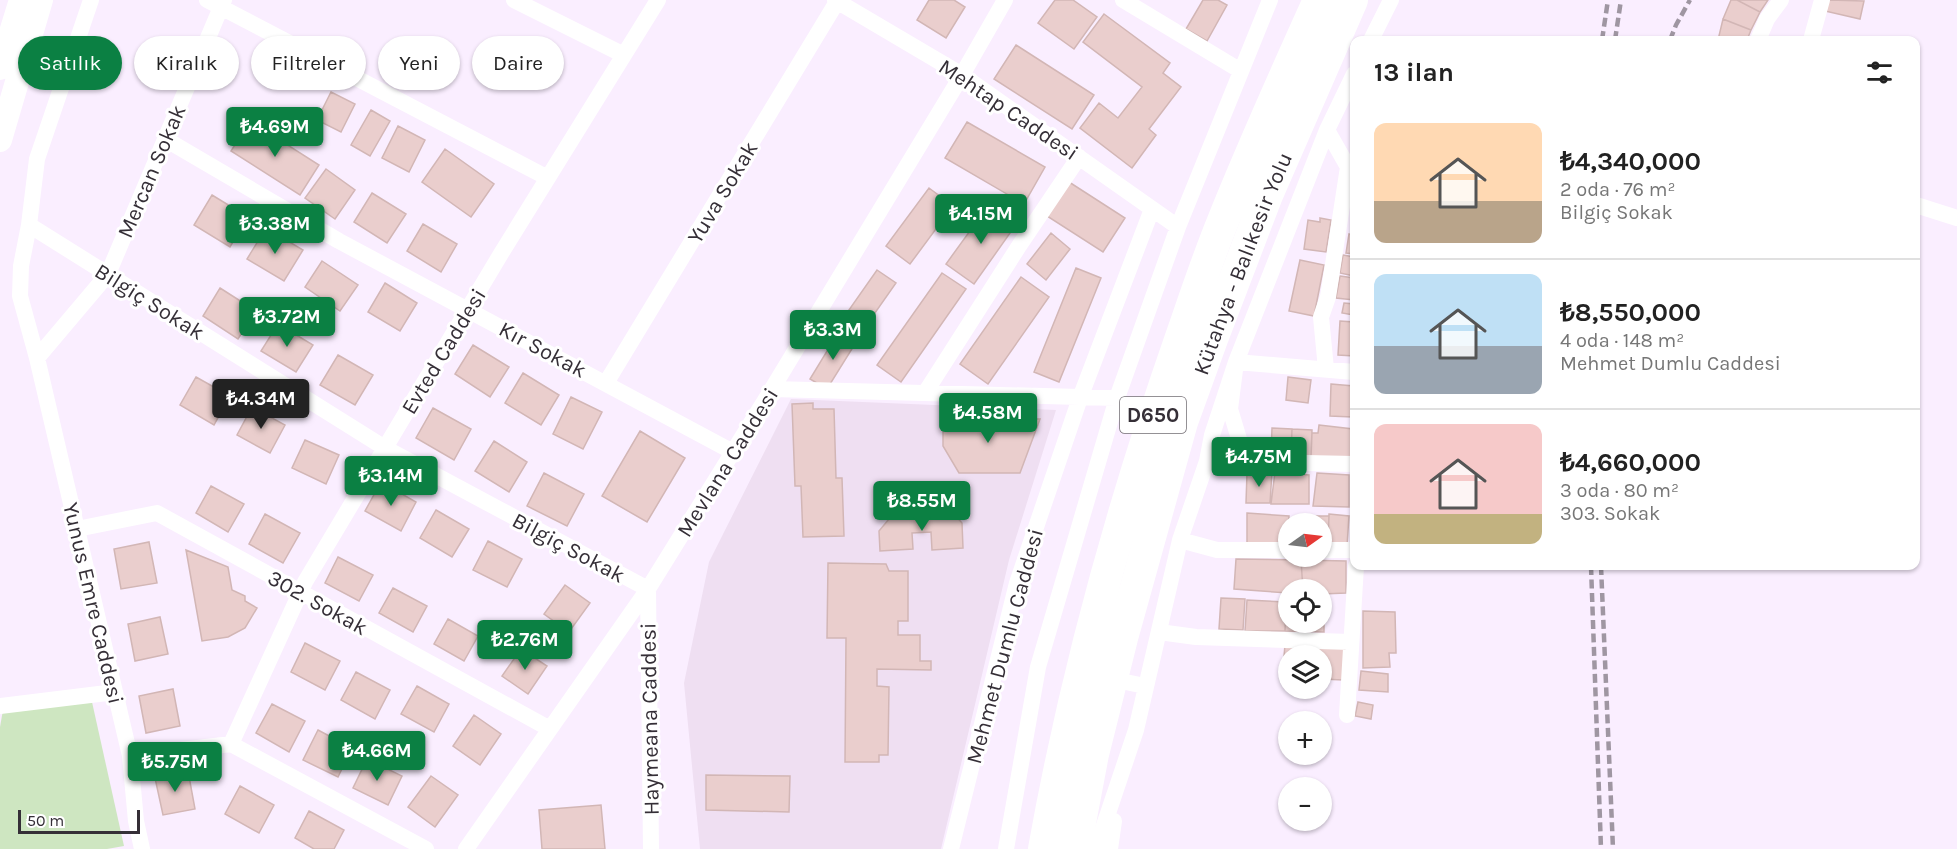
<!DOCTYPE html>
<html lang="tr">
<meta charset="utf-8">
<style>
:root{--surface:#fff;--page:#f6f6f6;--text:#222;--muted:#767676;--line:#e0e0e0;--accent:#0b8043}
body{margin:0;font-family:Karla,sans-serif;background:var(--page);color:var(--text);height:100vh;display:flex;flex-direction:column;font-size:22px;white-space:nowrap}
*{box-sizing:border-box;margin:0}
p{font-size:20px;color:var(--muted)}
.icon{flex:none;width:33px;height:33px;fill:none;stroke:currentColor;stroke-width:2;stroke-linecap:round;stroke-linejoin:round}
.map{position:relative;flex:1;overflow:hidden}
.sheet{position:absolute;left:1350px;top:36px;width:570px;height:534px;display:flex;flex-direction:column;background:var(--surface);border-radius:12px;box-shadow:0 2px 4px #0004}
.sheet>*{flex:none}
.hud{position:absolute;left:18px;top:36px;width:570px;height:54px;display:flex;gap:12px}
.needle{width:39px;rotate:76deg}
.controls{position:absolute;left:1278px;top:513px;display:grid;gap:12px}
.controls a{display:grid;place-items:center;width:54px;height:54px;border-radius:50%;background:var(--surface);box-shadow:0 2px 4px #0004;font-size:30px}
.scale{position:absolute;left:18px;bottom:15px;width:122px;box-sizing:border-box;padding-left:6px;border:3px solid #352f37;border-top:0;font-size:16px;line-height:21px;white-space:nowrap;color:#352f37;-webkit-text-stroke:4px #fff;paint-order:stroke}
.price{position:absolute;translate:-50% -51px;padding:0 14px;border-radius:6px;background:var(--accent);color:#fff;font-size:20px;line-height:39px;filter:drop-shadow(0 2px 3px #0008)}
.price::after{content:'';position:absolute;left:50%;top:36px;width:18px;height:14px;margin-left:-9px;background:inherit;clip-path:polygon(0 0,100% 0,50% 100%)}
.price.current{background:#222;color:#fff}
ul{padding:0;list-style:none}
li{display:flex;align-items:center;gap:18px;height:150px;padding:0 24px}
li+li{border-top:2px solid var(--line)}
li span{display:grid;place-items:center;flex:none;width:168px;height:120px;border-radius:12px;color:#555}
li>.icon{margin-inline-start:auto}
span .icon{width:72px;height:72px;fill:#fffc;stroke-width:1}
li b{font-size:26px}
h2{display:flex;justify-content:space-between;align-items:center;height:72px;padding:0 24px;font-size:26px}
.tag{padding:0 21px;border-radius:27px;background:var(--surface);box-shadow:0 2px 4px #0004;font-size:21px;line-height:54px}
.tag.current{background:var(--accent);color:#fff}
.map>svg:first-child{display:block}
</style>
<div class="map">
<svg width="1957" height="849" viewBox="0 0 1957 849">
<rect width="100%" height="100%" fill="#faeeff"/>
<path fill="#efdff2" d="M 791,399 L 1056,410 L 1009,560 L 941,849 L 700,849 L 684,683 L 709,562 Z"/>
<path fill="#cee6c1" d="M 92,702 L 124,846 L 107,849 L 0,849 L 0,727 L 3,710 Z"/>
<path fill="#eacecd" stroke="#d2b6b5" stroke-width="1.5" d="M 929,0 L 954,0 L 965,7 L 946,38 L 917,20 Z
M 1055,0 L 1073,0 L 1097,17 L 1074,49 L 1038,23 Z
M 1203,0 L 1218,0 L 1227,5 L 1207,41 L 1186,29 Z
M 1731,0 L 1737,0 L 1760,12 L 1751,30 L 1723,19 Z
M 1737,0 L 1768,0 L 1760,12 Z
M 1829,0 L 1864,1 L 1860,19 L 1825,11 Z
M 1104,14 L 1170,63 L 1163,73 L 1181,87 L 1149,129 L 1156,135 L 1132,168 L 1080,128 L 1099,103 L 1118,118 L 1142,87 L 1083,42 Z
M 1723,19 L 1751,30 L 1747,40 L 1718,40 Z
M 1016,45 L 1094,95 L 1072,129 L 994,79 Z
M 331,92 L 355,104 L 341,132 L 317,120 Z
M 371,110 L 390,121 L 370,156 L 351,145 Z
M 250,121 L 319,165 L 300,195 L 231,151 Z
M 967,122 L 1045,167 L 1024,204 L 945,158 Z
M 398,126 L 425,140 L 409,172 L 382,158 Z
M 445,149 L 494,184 L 471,217 L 422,182 Z
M 326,169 L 355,190 L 335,219 L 305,198 Z
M 1069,182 L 1125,218 L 1103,252 L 1047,216 Z
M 929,188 L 953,206 L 910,264 L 886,246 Z
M 372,193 L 406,214 L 387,243 L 354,222 Z
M 212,195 L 248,217 L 230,247 L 194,225 Z
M 988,206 L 1015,226 L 974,284 L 946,264 Z
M 1320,218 L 1331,220 L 1326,252 L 1304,249 L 1308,220 L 1320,222 Z
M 423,224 L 457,244 L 441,272 L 407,251 Z
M 266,228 L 303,250 L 284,281 L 247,259 Z
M 1051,233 L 1070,249 L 1046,280 L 1027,264 Z
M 1349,234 L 1354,235 L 1354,254 L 1346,253 Z
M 1343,255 L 1354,257 L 1354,276 L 1340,273 Z
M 1300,260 L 1324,265 L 1314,316 L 1289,311 Z
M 322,261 L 358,285 L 340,311 L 305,287 Z
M 1076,268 L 1101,278 L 1059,382 L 1034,372 Z
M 877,270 L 896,283 L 863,330 L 844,317 Z
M 942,273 L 966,289 L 901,382 L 877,365 Z
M 1340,276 L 1354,278 L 1354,300 L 1336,298 Z
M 1021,277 L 1049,297 L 988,384 L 960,364 Z
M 385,283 L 417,303 L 400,331 L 368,312 Z
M 220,288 L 256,311 L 238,339 L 203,316 Z
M 1344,303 L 1354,304 L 1354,315 L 1342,313 Z
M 1340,321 L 1354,322 L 1354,356 L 1338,355 Z
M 278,324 L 313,345 L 296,372 L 261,351 Z
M 838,333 L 855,344 L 827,389 L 810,379 Z
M 473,345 L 509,367 L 490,397 L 455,374 Z
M 338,355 L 373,375 L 355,405 L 320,385 Z
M 523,373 L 559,395 L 541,425 L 505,403 Z
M 196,377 L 230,396 L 214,425 L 180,405 Z
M 1288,377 L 1311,380 L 1308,403 L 1286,400 Z
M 1331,384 L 1354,386 L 1352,417 L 1330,416 Z
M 571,397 L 602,412 L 583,449 L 553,434 Z
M 813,403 L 813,409 L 834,409 L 836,478 L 842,478 L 844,536 L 803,537 L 801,486 L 795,486 L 792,404 Z
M 252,407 L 285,425 L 270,453 L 237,435 Z
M 433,408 L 471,429 L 454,460 L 416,438 Z
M 943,418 L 1040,419 L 1020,473 L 959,473 L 943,446 Z
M 1319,425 L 1353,429 L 1351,460 L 1311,457 L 1312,433 L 1318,433 Z
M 1272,428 L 1292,429 L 1291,455 L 1271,455 Z
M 1292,429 L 1312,430 L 1311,457 L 1291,455 Z
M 640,431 L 685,458 L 647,522 L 602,496 Z
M 305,440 L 339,455 L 326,484 L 292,468 Z
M 494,441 L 527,462 L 509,492 L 475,471 Z
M 1272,472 L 1270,503 L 1246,503 L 1247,473 Z
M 1275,472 L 1309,475 L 1309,504 L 1271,504 Z
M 544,473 L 584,494 L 567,526 L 527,506 Z
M 1317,473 L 1349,475 L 1349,507 L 1313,506 Z
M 381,482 L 416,502 L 401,531 L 365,511 Z
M 211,486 L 244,504 L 228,532 L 196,513 Z
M 436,510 L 469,529 L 452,557 L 420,538 Z
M 953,513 L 962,523 L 963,548 L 932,550 L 931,532 L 912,533 L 913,549 L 880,551 L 879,531 L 889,519 Z
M 1247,513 L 1289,516 L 1287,544 L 1247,543 Z
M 265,514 L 300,533 L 283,563 L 249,544 Z
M 1329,514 L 1349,516 L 1347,546 L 1328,543 Z
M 1295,516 L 1329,516 L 1328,543 L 1322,543 L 1322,524 L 1294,524 Z
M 488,541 L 522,559 L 507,587 L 473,570 Z
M 149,542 L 157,583 L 121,589 L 114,549 Z
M 186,550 L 228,567 L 232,590 L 245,596 L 245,601 L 257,608 L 245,628 L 228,637 L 202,641 Z
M 338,557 L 373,575 L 359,601 L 325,583 Z
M 1236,559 L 1301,560 L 1303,590 L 1288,590 L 1288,593 L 1234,589 Z
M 1301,560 L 1346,561 L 1346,593 L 1322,594 L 1322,590 L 1303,590 Z
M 828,563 L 886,564 L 889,571 L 908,571 L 908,621 L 898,621 L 898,635 L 920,635 L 920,661 L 931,661 L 931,670 L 877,669 L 877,686 L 889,687 L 888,755 L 879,755 L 879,762 L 845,762 L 846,638 L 827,638 Z
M 565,585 L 590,603 L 569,632 L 544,614 Z
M 393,588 L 427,606 L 413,632 L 379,613 Z
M 1221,598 L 1245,599 L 1243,630 L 1219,629 Z
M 1247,600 L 1286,602 L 1285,631 L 1245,631 Z
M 1286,602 L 1288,602 L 1288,622 L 1322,622 L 1322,602 L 1324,602 L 1324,632 L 1285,631 Z
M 1363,611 L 1395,612 L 1396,653 L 1389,653 L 1390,667 L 1363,668 Z
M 160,617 L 168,654 L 135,661 L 128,624 Z
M 448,619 L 478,636 L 464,661 L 434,644 Z
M 305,643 L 340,661 L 325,690 L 291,672 Z
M 1285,645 L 1345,648 L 1343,680 L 1322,679 L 1322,656 L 1288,656 L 1288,679 L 1282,678 Z
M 521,649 L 547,666 L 528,694 L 502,676 Z
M 1361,671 L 1388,674 L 1388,692 L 1359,690 Z
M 356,672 L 390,690 L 375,719 L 341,700 Z
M 417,686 L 449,704 L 434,732 L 401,714 Z
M 173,689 L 180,726 L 146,733 L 139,696 Z
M 1358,702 L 1373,705 L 1371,719 L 1355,716 Z
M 272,704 L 305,721 L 289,752 L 256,733 Z
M 474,715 L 501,734 L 480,765 L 453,746 Z
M 318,730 L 352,748 L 338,777 L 303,760 Z
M 367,759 L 402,776 L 388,805 L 353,788 Z
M 188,771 L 195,809 L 163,815 L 155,778 Z
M 706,775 L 790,776 L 789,812 L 706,810 Z
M 431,776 L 458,795 L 435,827 L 408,807 Z
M 240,786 L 274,805 L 259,833 L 225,814 Z
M 601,805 L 605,849 L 542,849 L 539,810 Z
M 309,811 L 344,830 L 334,849 L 314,849 L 295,838 Z"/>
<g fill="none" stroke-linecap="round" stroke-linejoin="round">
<path stroke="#fff" stroke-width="16" d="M 91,0 L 37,159 L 29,225 L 21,266 L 20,296 L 37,358 L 130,756 L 136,821 L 142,849
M 207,0 L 548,178
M 514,0 L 624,55
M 835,0 L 962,75 L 1178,227
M 1123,0 L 1241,71
M 1371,40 L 1391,0
M 1758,40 L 1767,19 L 1781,0
M 1811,40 L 1822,0
M 165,139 L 339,241 L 733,452
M 1916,205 L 1957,218
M 29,225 L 385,448 L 648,589 L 651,849
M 37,358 L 108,274 L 224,0
M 1326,369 L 1321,317 L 1328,297 L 1348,167 L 1327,130
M 606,383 L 838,0
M 772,389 L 1117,398
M 925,393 L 1019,246 L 1079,157
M 1207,461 L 1354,464
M 1246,462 L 1230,409 L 1236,362 L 1354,372
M 77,529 L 157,513 L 550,729
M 1180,540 L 1217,550 L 1288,550
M 1322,550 L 1354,550
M 1159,632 L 1196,637 L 1351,642
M 1111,679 L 1145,686
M 0,706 L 115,692
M 1347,715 L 1356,566
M 231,744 L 305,582 L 502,252 L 658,0
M 130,756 L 231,744 L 426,849
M 466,849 L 648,589 L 772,389 L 962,75 L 1005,0
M 951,849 L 1017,583 L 1080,398 L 1152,209
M 1006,849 L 1038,667 L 1117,398 L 1178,227 L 1270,0
M 1096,849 L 1136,730 L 1180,540 L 1207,461 L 1212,435 L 1236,362 L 1327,130 L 1354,74
M 1110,849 L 1114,821"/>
<path stroke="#fff" stroke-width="24" d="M 0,68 L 21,0
M 0,140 L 41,0"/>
<g stroke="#fff" stroke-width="32">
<path d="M 1044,849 C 1075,676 1122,506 1180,340 C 1194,300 1207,260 1223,221 C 1253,146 1286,73 1319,0"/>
<path id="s1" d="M 1075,849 L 1093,754 L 1122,638 L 1182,422 L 1212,339 L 1267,195 L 1352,0"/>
</g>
<path stroke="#9f96a2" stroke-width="4.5" stroke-dasharray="9 4.5" stroke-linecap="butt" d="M 1602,40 L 1608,0
M 1615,40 L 1621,0
M 1670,40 L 1676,25 L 1690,0
M 1591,566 L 1601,849
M 1601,566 L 1613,849"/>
</g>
<g text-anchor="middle" stroke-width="6" stroke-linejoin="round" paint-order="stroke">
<rect fill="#fff" stroke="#726d73" stroke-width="1.5" x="1120" y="397" width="66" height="36" rx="4.5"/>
<g font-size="21" font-weight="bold" fill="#352f37">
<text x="1153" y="422">D650</text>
</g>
<g font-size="22" fill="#352f37" stroke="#fff">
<text transform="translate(1009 109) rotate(34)" y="8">Mehtap Caddesi</text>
<text transform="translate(151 171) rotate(-67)" y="8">Mercan Sokak</text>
<text transform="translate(722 192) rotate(-59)" y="8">Yuva Sokak</text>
<text dy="8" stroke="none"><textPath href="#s1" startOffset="610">Kütahya - Balıkesir Yolu</textPath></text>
<text transform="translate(150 301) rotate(32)" y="8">Bilgiç Sokak</text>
<text transform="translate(543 349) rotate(28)" y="8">Kır Sokak</text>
<text transform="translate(443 351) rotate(-59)" y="8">Evted Caddesi</text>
<text transform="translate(727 462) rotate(-58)" y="8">Mevlana Caddesi</text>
<text transform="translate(569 547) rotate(28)" y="8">Bilgiç Sokak</text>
<text transform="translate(318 602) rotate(29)" y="8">302. Sokak</text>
<text transform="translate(94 603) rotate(77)" y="8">Yunus Emre Caddesi</text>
<text transform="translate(1004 646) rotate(-75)" y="8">Mehmet Dumlu Caddesi</text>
<text transform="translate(649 719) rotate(-91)" y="8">Haymeana Caddesi</text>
</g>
</g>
</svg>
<div class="controls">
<a><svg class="needle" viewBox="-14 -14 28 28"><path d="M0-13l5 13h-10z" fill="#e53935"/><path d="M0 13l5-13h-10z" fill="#767676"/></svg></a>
<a><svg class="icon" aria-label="locate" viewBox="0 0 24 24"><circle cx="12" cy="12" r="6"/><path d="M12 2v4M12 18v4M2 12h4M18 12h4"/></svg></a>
<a><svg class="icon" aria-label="layers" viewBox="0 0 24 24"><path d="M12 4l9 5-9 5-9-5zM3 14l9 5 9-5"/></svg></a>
<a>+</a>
<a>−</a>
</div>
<div class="scale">50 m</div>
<b class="price" style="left:275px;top:158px">₺4.69M</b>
<b class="price" style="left:981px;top:245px">₺4.15M</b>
<b class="price" style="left:275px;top:255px">₺3.38M</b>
<b class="price" style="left:287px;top:348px">₺3.72M</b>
<b class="price" style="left:833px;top:361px">₺3.3M</b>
<b class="price current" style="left:261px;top:430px">₺4.34M</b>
<b class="price" style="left:988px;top:444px">₺4.58M</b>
<b class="price" style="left:1259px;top:488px">₺4.75M</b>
<b class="price" style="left:391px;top:507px">₺3.14M</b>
<b class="price" style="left:922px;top:532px">₺8.55M</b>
<b class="price" style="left:525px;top:671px">₺2.76M</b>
<b class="price" style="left:377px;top:782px">₺4.66M</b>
<b class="price" style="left:175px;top:793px">₺5.75M</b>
<div class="hud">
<a class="tag current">Satılık</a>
<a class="tag">Kiralık</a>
<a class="tag">Filtreler</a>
<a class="tag">Yeni</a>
<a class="tag">Daire</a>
</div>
<section class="sheet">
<h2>13 ilan<svg class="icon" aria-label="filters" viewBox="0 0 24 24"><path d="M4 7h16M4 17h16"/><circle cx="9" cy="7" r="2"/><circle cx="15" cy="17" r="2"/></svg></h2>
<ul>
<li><span style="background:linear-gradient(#ffd9b3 65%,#b9a48a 0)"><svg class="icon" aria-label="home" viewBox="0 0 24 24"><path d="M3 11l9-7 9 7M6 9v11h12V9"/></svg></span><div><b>₺4,340,000</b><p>2 oda · 76 m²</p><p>Bilgiç Sokak</p></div></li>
<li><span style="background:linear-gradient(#bfe0f5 60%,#9aa5b1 0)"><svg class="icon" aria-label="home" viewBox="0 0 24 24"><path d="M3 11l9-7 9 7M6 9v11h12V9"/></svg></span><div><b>₺8,550,000</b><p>4 oda · 148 m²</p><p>Mehmet Dumlu Caddesi</p></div></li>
<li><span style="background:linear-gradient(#f6c9c9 75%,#c2b280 0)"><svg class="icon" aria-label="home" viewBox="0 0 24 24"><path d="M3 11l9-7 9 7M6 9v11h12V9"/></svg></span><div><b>₺4,660,000</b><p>3 oda · 80 m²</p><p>303. Sokak</p></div></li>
</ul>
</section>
</div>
